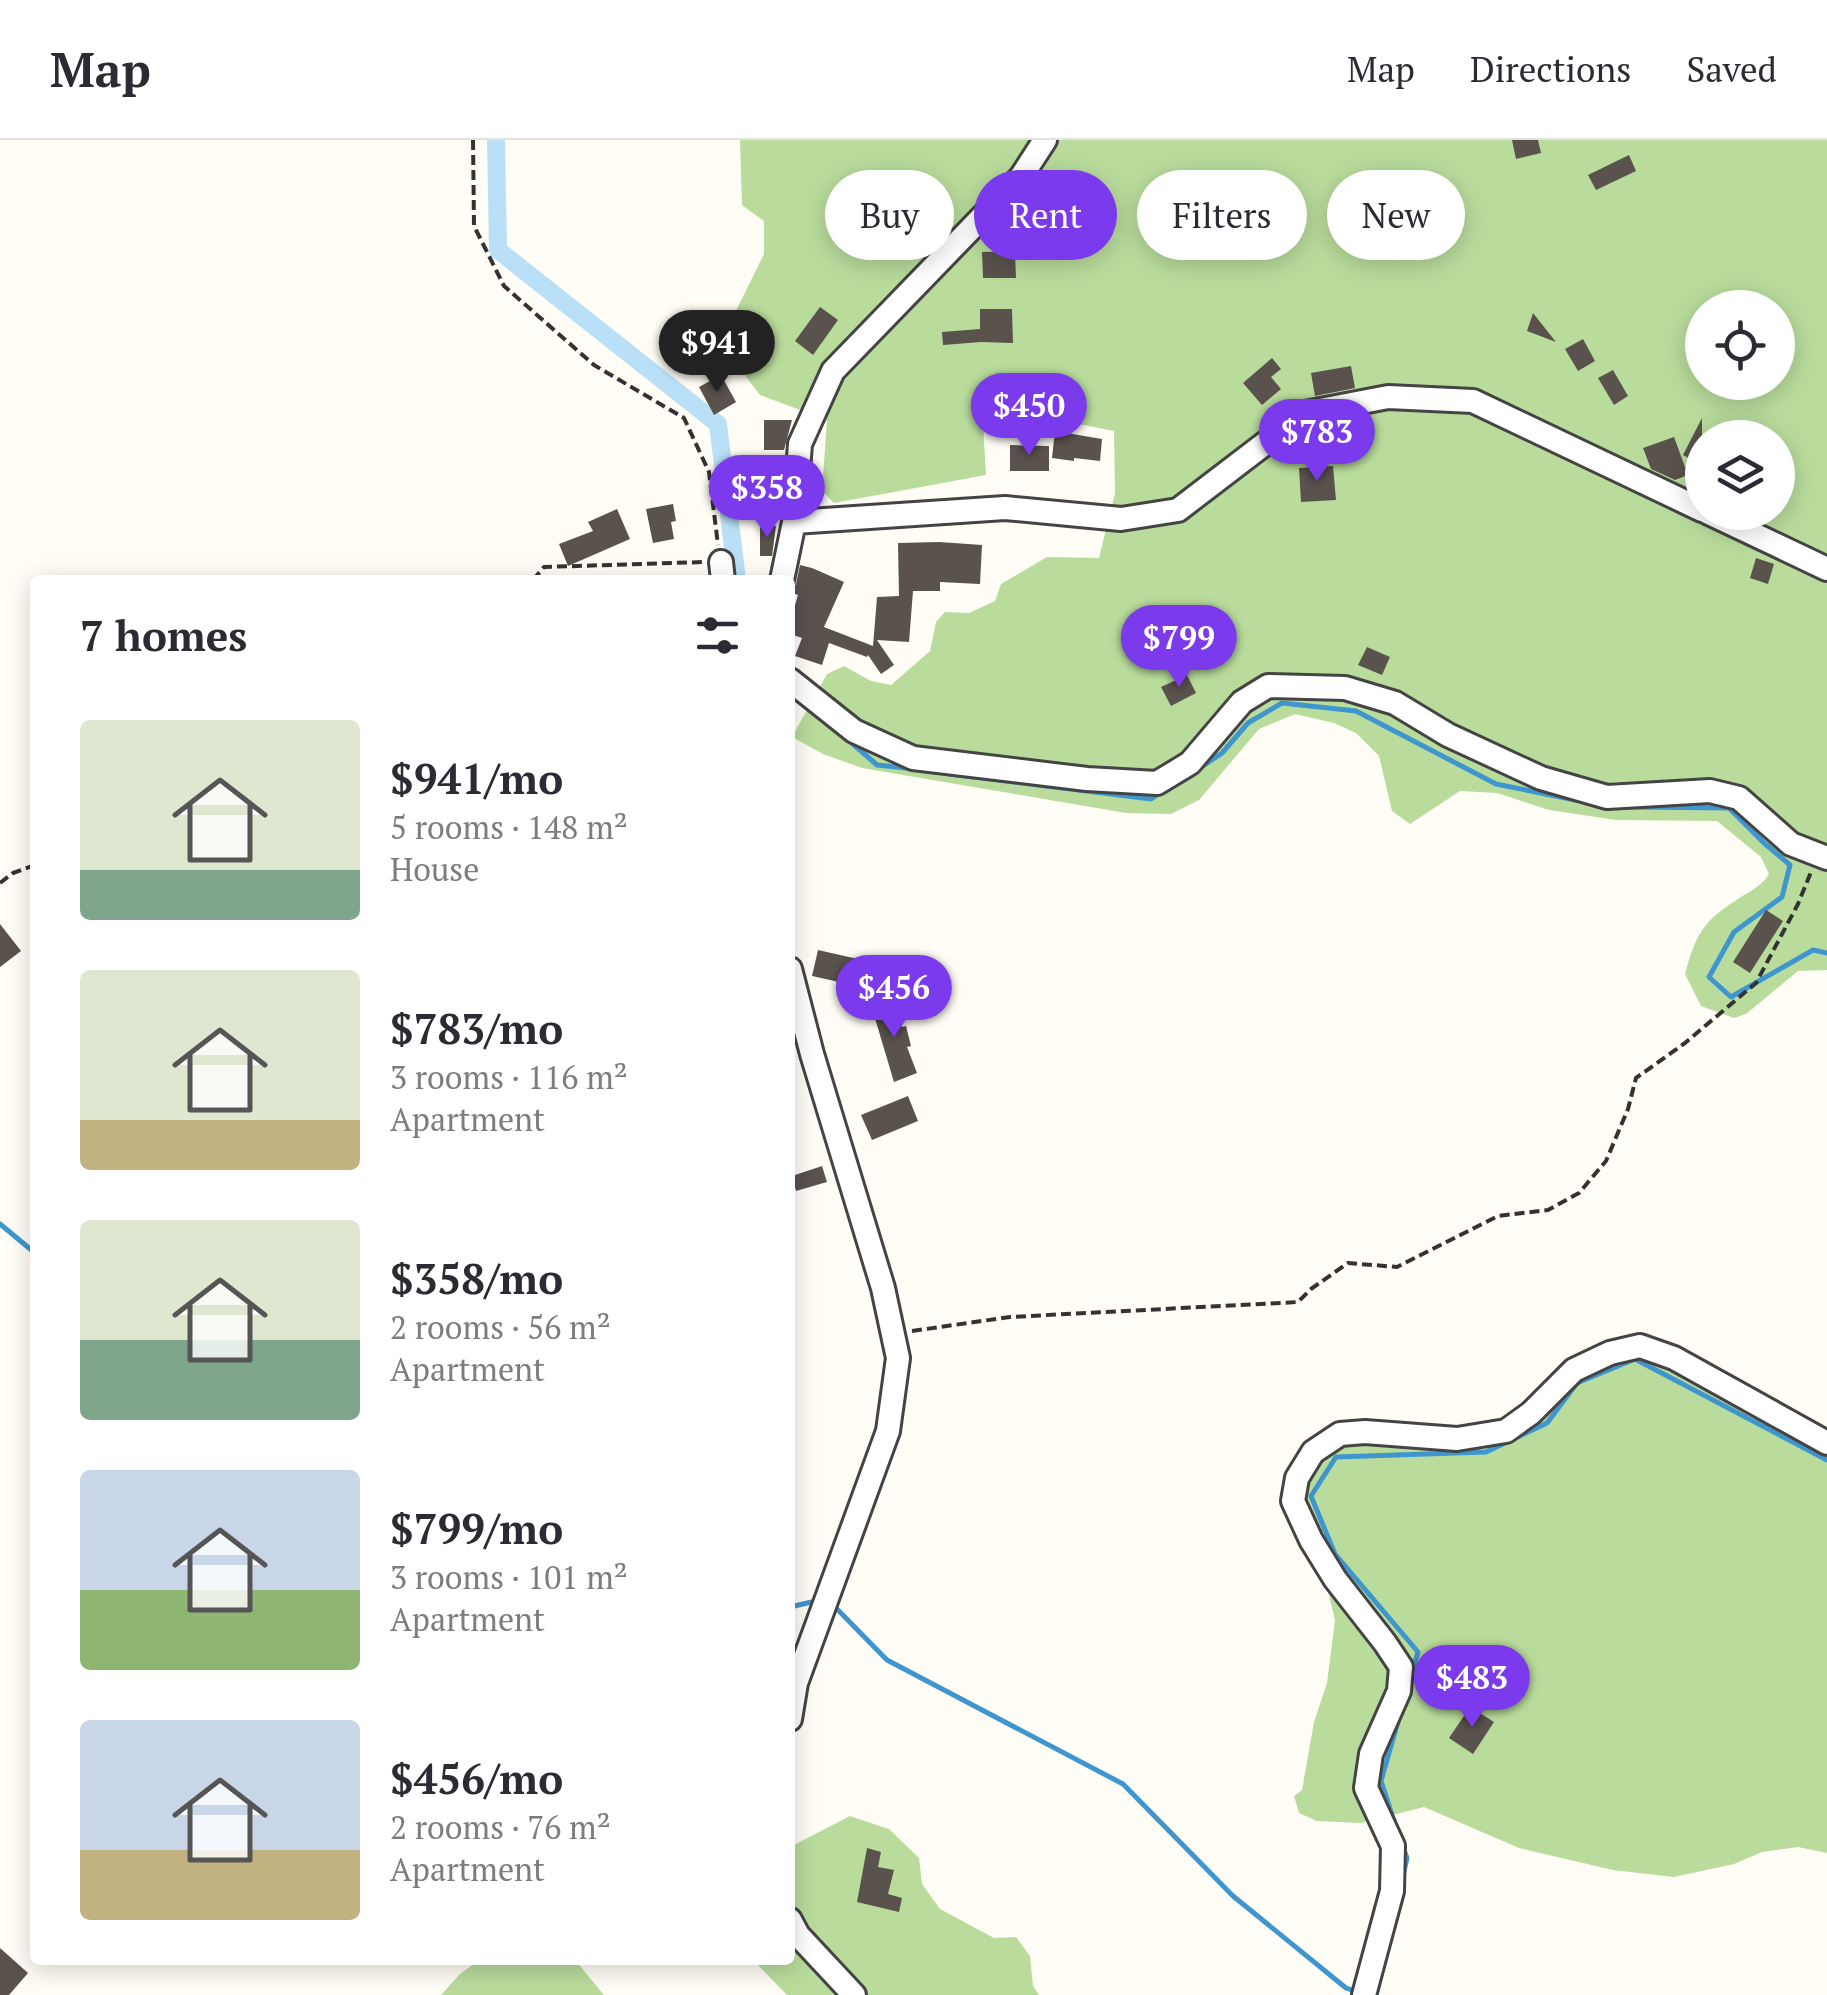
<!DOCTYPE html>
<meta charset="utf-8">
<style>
:root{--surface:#fff;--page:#f7f7f7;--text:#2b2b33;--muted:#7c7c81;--line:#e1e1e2;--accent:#7c3aed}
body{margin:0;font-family:"PT Serif",serif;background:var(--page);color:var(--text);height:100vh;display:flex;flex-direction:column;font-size:38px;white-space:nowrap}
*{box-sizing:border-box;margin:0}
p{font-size:32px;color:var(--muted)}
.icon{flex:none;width:55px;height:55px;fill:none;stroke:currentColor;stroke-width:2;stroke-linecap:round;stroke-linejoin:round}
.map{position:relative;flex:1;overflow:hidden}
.sheet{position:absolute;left:30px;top:435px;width:765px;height:1390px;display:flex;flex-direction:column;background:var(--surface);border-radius:10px;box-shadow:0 5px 25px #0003}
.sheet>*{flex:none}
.top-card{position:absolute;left:825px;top:30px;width:850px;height:90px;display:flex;gap:20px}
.buttons{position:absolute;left:1685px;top:150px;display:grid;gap:20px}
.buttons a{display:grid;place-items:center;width:110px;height:110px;border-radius:50%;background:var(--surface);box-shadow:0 5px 25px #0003;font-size:50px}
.price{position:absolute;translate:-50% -85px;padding:0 22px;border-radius:35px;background:var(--accent);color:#fff;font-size:32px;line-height:65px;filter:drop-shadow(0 2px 5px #0008)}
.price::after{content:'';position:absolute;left:50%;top:60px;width:30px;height:22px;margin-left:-15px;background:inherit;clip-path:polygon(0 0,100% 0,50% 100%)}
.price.on{background:#222;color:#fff}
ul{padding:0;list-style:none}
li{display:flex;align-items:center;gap:30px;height:250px;padding:0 50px}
li span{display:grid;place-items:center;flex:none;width:280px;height:200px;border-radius:10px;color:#555}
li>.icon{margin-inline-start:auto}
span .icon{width:120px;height:120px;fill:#fffc;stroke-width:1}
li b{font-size:42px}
h2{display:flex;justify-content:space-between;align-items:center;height:120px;padding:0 50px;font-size:42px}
.chip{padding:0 35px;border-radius:45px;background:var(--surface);box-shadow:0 5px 25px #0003;font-size:35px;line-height:90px}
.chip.on{background:var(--accent);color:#fff}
header{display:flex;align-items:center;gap:60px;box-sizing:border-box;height:140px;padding:0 50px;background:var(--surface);border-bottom:2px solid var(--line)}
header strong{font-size:48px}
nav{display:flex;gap:55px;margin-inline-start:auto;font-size:35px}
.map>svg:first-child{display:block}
</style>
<header>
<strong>Map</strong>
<nav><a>Map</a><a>Directions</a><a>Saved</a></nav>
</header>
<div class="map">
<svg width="1827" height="1855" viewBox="0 0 1827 1855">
<rect width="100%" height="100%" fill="#fffdf5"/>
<path fill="#b9dc9c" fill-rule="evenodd" d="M 740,0 L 1827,0 L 1827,830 L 1798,831 L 1746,874 L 1734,878 L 1701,866 L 1685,834 C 1696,794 1703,781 1738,759 C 1750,751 1762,746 1769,734 L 1761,717 L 1717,681 L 1616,680 L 1549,670 L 1497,653 L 1460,651 L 1410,684 L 1392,671 L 1379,616 L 1356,593 L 1334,583 L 1295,574 L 1259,589 L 1199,660 L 1171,674 L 1126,673 L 862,628 L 823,614 L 792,597 L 827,534 L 844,526 L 871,541 L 891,545 L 930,511 L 936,482 L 945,472 L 969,473 L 995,461 L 1001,444 L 1047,417 L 1099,418 L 1115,353 L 1114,291 L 1007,270 L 983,283 L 986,335 L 834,363 L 822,351 L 827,280 L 760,255 L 720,203 L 764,114 L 764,81 L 742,65 ZM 1702,168 L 1778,168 L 1778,242 L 1702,242 ZM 1702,298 L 1778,298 L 1778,372 L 1702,372 Z
M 1627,1215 L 1665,1222 L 1827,1315 L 1827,1713 L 1798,1707 L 1762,1712 L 1734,1724 L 1674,1737 L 1613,1730 L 1519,1708 L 1424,1667 L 1361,1683 L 1317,1681 L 1299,1673 L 1294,1656 L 1302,1650 L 1314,1582 L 1327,1543 L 1335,1480 L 1304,1353 L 1308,1335 L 1319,1318 L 1348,1300 L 1504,1298 L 1607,1220 Z
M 850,1676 L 889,1689 L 919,1718 L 922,1744 L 940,1769 L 994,1798 L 1016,1797 L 1030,1816 L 1033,1846 L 1039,1855 L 787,1855 L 753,1820 L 790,1820 L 790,1707 Z
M 479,1820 L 575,1820 L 604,1855 L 441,1855 L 460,1834 Z"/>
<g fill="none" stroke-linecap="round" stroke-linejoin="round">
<path stroke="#3f96cf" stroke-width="5" d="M 846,598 L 877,625 L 915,629
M 1200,628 L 1222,613 L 1248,583 L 1282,563 L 1356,571 L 1496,644 L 1585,662
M 950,634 L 1151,659 L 1165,650
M 1631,667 L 1729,668 L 1764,703 L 1790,725 L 1782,757 L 1734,792 L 1709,837 L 1731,857 L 1813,810 L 1827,813
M 0,1084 L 35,1113
M 834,1466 L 887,1520 L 1123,1644 L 1233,1756 L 1346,1848 L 1358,1852
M 790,1467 L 816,1461
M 1410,1539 L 1418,1512 L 1335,1414 L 1311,1356 L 1336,1317 L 1486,1312 L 1547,1283 L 1577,1243 L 1635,1219 L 1827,1320
M 1396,1687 L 1381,1641 L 1399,1578
M 1402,1740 L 1407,1718 L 1403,1707
M 1376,1855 L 1391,1795"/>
<path stroke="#b9e0f7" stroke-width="18" d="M 496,0 L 498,110 L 718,284 L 737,440"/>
</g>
<path fill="#5a524d" d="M 1512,0 L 1538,0 L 1541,13 L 1516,19 Z
M 1629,15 L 1636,31 L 1596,50 L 1588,35 Z
M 1015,111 L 1016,138 L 983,138 L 982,112 Z
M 820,167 L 838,180 L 813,215 L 795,201 Z
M 980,169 L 1012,169 L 1013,203 L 981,202 L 943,205 L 942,192 L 980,189 Z
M 1533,173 L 1556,202 L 1527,191 Z
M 1583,199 L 1595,221 L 1578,231 L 1565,209 Z
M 1272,218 L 1281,229 L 1271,237 L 1281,249 L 1262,265 L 1243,243 Z
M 1351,226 L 1355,248 L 1315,256 L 1311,233 Z
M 1613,230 L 1628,256 L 1614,265 L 1598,238 Z
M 721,235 L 736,262 L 714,275 L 699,247 Z
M 1702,278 L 1702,325 L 1683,315 Z
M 764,280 L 792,280 L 784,310 L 764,310 Z
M 1055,291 L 1102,299 L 1100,321 L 1074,318 L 1074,321 L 1052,318 Z
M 1674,297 L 1688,335 L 1675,340 L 1651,329 L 1643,308 Z
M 1010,305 L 1049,306 L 1049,331 L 1010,331 Z
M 1333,326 L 1336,360 L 1301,362 L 1299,328 Z
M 762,336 L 782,339 L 780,362 L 759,359 Z
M 673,364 L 676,381 L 671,382 L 674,399 L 653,403 L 646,369 Z
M 617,369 L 630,399 L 568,426 L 559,404 L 593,391 L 588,382 Z
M 760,385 L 776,386 L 772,416 L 760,416 Z
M 939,402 L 982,405 L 980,444 L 940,442 L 940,451 L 913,451 L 909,502 L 877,500 L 894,525 L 881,534 L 868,515 L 867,517 L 829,503 L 822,525 L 795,516 L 802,498 L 790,494 L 790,482 L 798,455 L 790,452 L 796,444 L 800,425 L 812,428 L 844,442 L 824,487 L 873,506 L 877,457 L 899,456 L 898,403 Z
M 1756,418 L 1774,424 L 1768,444 L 1750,438 Z
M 1367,507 L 1390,517 L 1382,535 L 1358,525 Z
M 1187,535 L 1196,553 L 1171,566 L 1161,547 Z
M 1766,770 L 1783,781 L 1750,833 L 1733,822 Z
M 0,784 L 21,811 L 0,827 Z
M 818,810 L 871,822 L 866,848 L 812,836 Z
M 894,859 L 902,887 L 906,886 L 911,906 L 907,907 L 917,933 L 894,942 L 871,865 Z
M 908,956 L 918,981 L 872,1000 L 861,975 Z
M 822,1026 L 827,1042 L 796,1051 L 792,1036 Z
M 1470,1567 L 1494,1582 L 1473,1614 L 1449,1598 Z
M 867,1708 L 881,1712 L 878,1727 L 894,1730 L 888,1754 L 902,1758 L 899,1772 L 857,1762 Z
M 0,1808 L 28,1833 L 9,1855 L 0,1855 Z"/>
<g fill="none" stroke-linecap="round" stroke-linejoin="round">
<g stroke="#444" stroke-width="28">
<path id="minor" d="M 1707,372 L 1827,429
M 794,382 L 1005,368 L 1121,379 L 1178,370 L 1305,273 L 1388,257 L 1473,261 L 1702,370
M 721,422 L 723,440
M 782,440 L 794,382 L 800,304 L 833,231 L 1021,37 L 1045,0
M 790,540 L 854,591 L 913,618 L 1087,639 L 1157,643 L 1190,623 L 1242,562 L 1268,546 L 1345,548 L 1395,563 L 1448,595 L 1541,638 L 1607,657 L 1710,651 L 1739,658 L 1791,704 L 1827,718
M 790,829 L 812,914 L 883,1148 L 898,1218 L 888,1291 L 796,1543 L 790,1579
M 790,1780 L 798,1795 L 854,1855
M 1364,1855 L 1392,1751 L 1393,1706 L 1366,1648 L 1371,1614 L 1399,1551 L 1401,1527 L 1385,1503 L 1335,1439 L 1311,1400 L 1293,1361 L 1297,1338 L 1313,1312 L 1340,1294 L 1365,1292 L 1457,1299 L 1506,1291 L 1531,1273 L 1574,1230 L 1610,1213 L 1640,1206 L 1674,1218 L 1827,1303"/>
</g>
<path stroke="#333" stroke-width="4" stroke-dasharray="10 5" stroke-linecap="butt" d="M 473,0 L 474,86 L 504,146 L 594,225 L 684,278 L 709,332 L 718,405
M 533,440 L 544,427 L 704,422
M 0,743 L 13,733 L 35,725
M 912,1191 L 1010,1177 L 1298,1162 L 1311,1149 L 1348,1123 L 1397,1127 L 1498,1076 L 1548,1070 L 1579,1053 L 1606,1021 L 1628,969 L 1636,938 L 1685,903 L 1756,843 L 1798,764 L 1811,732"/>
<use href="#minor" stroke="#fff" stroke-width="22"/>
</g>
</svg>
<div class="buttons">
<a><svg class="icon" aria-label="locate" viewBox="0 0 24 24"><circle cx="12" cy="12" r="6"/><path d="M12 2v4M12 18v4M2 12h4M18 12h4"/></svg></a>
<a><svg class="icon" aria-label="layers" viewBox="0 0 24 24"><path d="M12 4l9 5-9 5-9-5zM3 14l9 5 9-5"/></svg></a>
</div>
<b class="price on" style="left:717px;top:255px">$941</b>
<b class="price" style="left:1029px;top:318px">$450</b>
<b class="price" style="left:1317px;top:344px">$783</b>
<b class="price" style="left:767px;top:400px">$358</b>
<b class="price" style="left:1179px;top:550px">$799</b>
<b class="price" style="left:894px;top:900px">$456</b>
<b class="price" style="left:1472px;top:1590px">$483</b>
<div class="top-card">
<a class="chip">Buy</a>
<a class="chip on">Rent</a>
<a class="chip">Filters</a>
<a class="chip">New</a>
</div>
<section class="sheet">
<h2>7 homes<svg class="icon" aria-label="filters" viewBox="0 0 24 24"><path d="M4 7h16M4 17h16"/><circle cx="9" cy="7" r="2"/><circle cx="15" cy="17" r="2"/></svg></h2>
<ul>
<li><span style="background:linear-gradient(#dfe7d0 75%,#7fa58c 0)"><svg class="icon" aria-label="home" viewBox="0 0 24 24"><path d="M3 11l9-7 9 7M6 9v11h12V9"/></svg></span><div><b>$941/mo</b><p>5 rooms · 148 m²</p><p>House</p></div></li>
<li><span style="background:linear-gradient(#dfe7d0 75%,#c2b280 0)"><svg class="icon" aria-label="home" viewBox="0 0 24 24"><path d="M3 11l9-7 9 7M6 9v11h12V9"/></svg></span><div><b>$783/mo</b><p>3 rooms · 116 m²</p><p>Apartment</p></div></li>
<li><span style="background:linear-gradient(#dfe7d0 60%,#7fa58c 0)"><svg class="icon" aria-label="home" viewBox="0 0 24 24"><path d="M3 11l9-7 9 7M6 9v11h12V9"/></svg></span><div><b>$358/mo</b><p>2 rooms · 56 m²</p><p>Apartment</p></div></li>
<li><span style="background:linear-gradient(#c9d6e8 60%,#8fb573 0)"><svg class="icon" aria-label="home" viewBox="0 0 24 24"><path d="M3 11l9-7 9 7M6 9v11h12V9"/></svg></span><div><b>$799/mo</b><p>3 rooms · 101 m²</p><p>Apartment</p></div></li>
<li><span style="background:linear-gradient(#c9d6e8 65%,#c2b280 0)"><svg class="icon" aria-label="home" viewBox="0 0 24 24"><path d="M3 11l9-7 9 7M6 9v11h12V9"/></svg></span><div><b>$456/mo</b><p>2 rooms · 76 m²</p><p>Apartment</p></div></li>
</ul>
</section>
</div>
